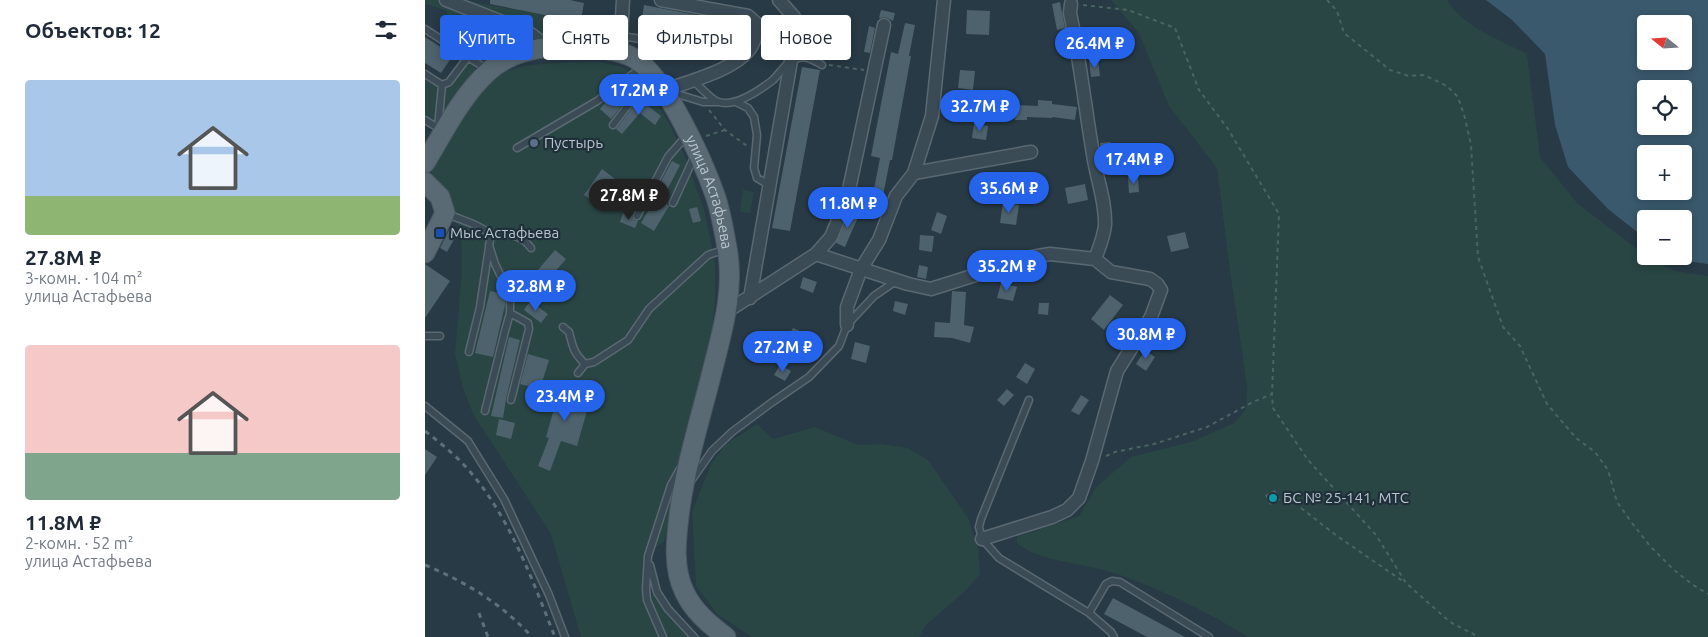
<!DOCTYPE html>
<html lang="ru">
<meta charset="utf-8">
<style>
:root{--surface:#fff;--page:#f2f2f3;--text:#1f2937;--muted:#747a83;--accent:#2563eb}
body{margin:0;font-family:Ubuntu,sans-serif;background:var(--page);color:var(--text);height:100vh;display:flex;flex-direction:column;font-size:19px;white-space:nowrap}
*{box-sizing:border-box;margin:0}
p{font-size:16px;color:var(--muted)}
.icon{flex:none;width:28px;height:28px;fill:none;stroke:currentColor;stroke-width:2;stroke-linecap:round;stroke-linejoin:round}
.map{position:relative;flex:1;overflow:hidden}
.panel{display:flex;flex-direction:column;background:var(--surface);width:425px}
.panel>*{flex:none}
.banner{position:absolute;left:15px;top:15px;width:475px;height:45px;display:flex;gap:10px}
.needle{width:32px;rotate:288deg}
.tools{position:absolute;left:1212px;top:15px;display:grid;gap:10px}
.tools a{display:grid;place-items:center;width:55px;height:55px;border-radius:5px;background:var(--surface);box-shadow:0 2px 8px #0003;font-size:25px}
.price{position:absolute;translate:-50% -42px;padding:0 11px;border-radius:18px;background:var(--accent);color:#fff;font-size:16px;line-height:32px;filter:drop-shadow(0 1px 2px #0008)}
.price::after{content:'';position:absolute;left:50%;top:30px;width:15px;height:11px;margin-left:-8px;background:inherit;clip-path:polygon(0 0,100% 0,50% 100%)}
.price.on{background:#222;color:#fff}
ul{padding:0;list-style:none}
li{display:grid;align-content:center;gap:10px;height:265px;padding:0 25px}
li span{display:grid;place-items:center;height:155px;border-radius:5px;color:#555}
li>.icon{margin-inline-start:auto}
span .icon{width:90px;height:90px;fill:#fffc;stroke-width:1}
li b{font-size:21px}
h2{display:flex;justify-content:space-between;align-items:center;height:60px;padding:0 25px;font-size:21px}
.chip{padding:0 18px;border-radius:5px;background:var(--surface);box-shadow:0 2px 8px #0003;font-size:18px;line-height:45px}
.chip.on{background:var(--accent);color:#fff}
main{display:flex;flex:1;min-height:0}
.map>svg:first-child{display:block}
</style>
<main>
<section class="panel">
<h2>Объектов: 12<svg class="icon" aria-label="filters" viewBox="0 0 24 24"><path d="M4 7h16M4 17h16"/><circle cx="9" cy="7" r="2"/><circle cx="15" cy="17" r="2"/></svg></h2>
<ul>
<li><span style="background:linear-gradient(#a9c7e8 75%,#8fb573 0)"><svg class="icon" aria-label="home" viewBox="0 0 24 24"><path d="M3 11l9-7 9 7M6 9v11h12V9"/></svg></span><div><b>27.8M ₽</b><p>3-комн. · 104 m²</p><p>улица Астафьева</p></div></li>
<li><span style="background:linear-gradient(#f6c9c9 70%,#7fa58c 0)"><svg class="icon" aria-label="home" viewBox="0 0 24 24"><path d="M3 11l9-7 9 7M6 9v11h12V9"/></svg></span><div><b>11.8M ₽</b><p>2-комн. · 52 m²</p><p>улица Астафьева</p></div></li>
</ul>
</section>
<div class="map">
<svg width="1283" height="637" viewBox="0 0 1283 637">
<rect width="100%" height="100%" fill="#273a45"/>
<path fill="#294644" d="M 0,0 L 13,0 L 20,2 L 38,0 L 128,17 L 124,35 L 131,37 L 131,45 L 65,60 C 42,58 43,42 38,24 L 24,22 L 21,10 L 0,4 Z
M 686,0 L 1022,0 C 1040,28 1074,39 1102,54 L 1115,157 L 1152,203 L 1225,259 L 1250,271 L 1283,276 L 1283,637 L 823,637 C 781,611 736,589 689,573 C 664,564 610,561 592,543 L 592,537 L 654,516 L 672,486 L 706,457 L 766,442 L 809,423 L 821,409 L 822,385 L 805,271 L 792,168 L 744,106 L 714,33 Z
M 42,61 L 49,64 L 51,72 L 14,125 L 0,123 L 0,70 L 21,83 Z
M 173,62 L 194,66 L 211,75 L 223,89 L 244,123 L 260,157 L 279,209 L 290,262 L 290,299 L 287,336 L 239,542 L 219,555 L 226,595 L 240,596 L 266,630 L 277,637 L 156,637 L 126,534 L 48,414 L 38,388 L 30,354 L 37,272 L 37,251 L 35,231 L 30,217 L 0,183 C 20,150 51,82 88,69 C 109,62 150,63 173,62 Z
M 318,190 L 329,192 L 325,213 L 315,212 Z
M 332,424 L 348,439 L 390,427 L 433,445 L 457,444 L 483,448 L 503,460 L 543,518 L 553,548 L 555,574 L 541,590 L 501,625 L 494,637 L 327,637 L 292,614 L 271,586 L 267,512 L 286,464 L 300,445 Z"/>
<path fill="#3a596d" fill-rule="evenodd" d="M 1061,0 L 1283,0 L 1283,264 L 1247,259 L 1243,256 L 1259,256 L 1259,219 L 1221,219 L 1221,239 L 1183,209 L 1143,167 L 1130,125 L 1120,54 L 1087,20 ZM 1221,24 L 1259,24 L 1259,61 L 1221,61 ZM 1221,89 L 1259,89 L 1259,126 L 1221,126 ZM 1221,154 L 1259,154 L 1259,191 L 1221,191 Z"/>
<path fill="#4d626d" d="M 65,0 L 145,0 L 159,3 L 153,36 L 126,31 L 129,17 L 65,4 Z
M 635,2 L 640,28 L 632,30 L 627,4 Z
M 219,5 L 319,24 L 322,26 L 320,41 L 318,44 L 255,32 L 253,39 L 231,36 L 233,28 L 216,25 Z
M 456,10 L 470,13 L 468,21 L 460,17 L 454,18 Z
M 542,10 L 565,11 L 564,35 L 541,34 Z
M 480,23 L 490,25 L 484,56 L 486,56 L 467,160 L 465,160 L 454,216 L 444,215 L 455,158 L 446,156 L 466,52 L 473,54 Z
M 444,26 L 450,28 L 445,53 L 439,52 Z
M 357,28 L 363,29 L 361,44 L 354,42 Z
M 0,37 L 28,55 L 16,73 L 0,63 Z
M 228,46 L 251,49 L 249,57 L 227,51 Z
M 673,60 L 675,76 L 666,77 L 664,61 Z
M 377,67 L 395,70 L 365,231 L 347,228 Z
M 535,70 L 550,71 L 548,90 L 533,88 Z
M 194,91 L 203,98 L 186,119 L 175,109 L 183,99 Z
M 214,99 L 236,116 L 230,125 L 215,113 L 197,134 L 191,129 Z
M 613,100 L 627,101 L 627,104 L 652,107 L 650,120 L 627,117 L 627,118 L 602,117 L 602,120 L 590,120 L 591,105 L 613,106 Z
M 549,124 L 563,126 L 561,140 L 547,138 Z
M 685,142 L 687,153 L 676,154 L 675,143 Z
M 247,161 L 255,165 L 237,200 L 244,206 L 229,231 L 216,223 L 229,201 L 226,200 Z
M 177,169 L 190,179 L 173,204 L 159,195 Z
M 713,176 L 714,192 L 704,193 L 703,177 Z
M 660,184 L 663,200 L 643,204 L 640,188 Z
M 578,202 L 594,205 L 591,225 L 575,223 Z
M 272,207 L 276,221 L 268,223 L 264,209 Z
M 426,211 L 434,215 L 420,247 L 411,243 Z
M 512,212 L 522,216 L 516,234 L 506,230 Z
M 198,213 L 207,216 L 209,220 L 213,221 L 210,228 L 195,222 Z
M 25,228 L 33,232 L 22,252 L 15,248 Z
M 760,232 L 764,248 L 746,252 L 742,236 Z
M 495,235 L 509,236 L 507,252 L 494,250 Z
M 130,250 L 141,259 L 117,287 L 106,278 Z
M 548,253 L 558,255 L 556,265 L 546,268 Z
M 0,264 L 25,281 L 0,318 Z
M 494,265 L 503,267 L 501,279 L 492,277 Z
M 378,277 L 392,282 L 388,293 L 375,288 Z
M 576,283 L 592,287 L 588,301 L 572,298 Z
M 65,291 L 79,294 L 80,296 L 80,305 L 68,357 L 50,353 Z
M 527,291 L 541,292 L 539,325 L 549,327 L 545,343 L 527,338 L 509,337 L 510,322 L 525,323 Z
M 685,295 L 698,305 L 679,330 L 666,319 Z
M 105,301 L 123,314 L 116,323 L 99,310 Z
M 470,301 L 483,304 L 480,315 L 468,311 Z
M 614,303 L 624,303 L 623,315 L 613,314 Z
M 368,328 L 377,332 L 371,343 L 362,338 Z
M 84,337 L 95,340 L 81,399 L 78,418 L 66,416 Z
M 430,342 L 445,346 L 441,363 L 426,359 Z
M 720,350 L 730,357 L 721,371 L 711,364 Z
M 103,354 L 124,360 L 115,389 L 95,384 Z
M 600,363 L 610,369 L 602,384 L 591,377 Z
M 355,365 L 366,371 L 360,381 L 349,375 Z
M 136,384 L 167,393 L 152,446 L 136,441 L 125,471 L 113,466 L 124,438 L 121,437 Z
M 582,389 L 589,395 L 579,406 L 572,400 Z
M 656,395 L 664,400 L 654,415 L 646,411 Z
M 74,419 L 90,423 L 86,439 L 71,435 Z
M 0,449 L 12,457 L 0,475 Z
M 850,490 L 855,500 L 845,505 L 840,495 Z
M 688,598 L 760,637 L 722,637 L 679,614 Z"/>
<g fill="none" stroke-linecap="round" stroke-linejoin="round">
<g stroke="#5a6872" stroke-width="9">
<path id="service" d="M 0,29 L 63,70
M 196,36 L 251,44 L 315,57
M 0,74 L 17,85 L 13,128
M 268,80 C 275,87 283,96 291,101 C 308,109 335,90 348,80 C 355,73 361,62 371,59 C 380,55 389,60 397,65
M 17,85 L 24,82 L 43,57
M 246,92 L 278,102 L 292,102
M 311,102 L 323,108 L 329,117 L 332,135 L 329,168 L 332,178 L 344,185
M 0,120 L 13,128
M 188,125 L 211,95 L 217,91 L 225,93 L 239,101
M 92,148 L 172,101 L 216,68
M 248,203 L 270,155
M 22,214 C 39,221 51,223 66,234 L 55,307 L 44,352
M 212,216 L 243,157 L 262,135
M 66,234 C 83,234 96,234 106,248
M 85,313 L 103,323 L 104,329 L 86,400
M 138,327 L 144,332 C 148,347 148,352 160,364
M 0,336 L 15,336
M 153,373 L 160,364 L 169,362 L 203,340 L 224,309 L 283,255 L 301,249
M 604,400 L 556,519 L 554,527 L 557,539 L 574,558 L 664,613 L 686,632 L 689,637
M 0,406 L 43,441 L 79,499 L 124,595 L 140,637
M 60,411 L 80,331 L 85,313 L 85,295 L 70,264 L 64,245
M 266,481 L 287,451 L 307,432 L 346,403 L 384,377 L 414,346 L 422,325 L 449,296 L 471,281
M 225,565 L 232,592 L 243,609 L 269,637
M 664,613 L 681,584 L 687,581 L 695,582 L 784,637
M 238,637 L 222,600 L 221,589 L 223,556 L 246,485 L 255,469"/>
</g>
<g stroke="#5a6872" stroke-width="15">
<path id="minor" d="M 21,0 L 103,32 L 123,47
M 236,0 L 323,16 L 332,24 C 331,30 331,38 328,43 C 318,68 263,82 239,90
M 646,4 L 645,13 C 655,60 660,107 668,154 C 671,177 681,201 680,225 C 679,237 674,248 670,259
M 197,54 L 196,36 L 198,0
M 489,173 L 606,152
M 391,254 L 483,284 L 506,289 L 607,257 L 625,254 L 670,259 L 686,272 L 725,279 L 732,284 L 736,290 L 726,317 L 692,371 L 667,461 L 654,498 L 642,510 L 627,517 L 557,539
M 325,298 L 372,26 L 369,17 L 354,0
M 301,312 L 391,254 L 406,237 L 422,199 L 459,25
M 422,325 L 422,307 L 436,269 L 454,240 L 471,196 L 489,173 L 507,116 L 519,0"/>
</g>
<g stroke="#485761" stroke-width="21">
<g id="primary">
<path id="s1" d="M 0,163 C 19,132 36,96 64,71 C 85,52 115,46 143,47 C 164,47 190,48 209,58 C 240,76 278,161 290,195 C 296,212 299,231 302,248 C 310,290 297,332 287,372 C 275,420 260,467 254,516 C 251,541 248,568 259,591 C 268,611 284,624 301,637"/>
<path d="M 0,182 L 15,197 L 20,213 L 0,253"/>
</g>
</g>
<path stroke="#496462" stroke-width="2" stroke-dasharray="4 4" stroke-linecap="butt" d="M 902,0 L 912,11 L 919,33 L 965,70 L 984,76 L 999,75 L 1022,86 L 1033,97 L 1040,118 L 1046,145 L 1053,257 L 1078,327 L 1095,346 L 1122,404 L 1151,438 L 1170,452 L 1183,470 L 1192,502 L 1207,523 L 1225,546 L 1249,570 L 1268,585 L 1283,594
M 658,5 L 703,10 L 750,28 L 774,90 L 803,129 L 854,214 L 847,394
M 34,18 L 40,45
M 404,65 L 439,70
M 284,110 L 300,130 L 322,146
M 281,136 L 300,130
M 681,456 L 690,452 L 729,444 L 782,427 L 826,403 L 847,394 L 848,408 L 883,460 L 951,535 L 981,583 L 1025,622 L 1054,637
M 876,508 L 912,536 L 979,582"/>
<use href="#service" stroke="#3b4b55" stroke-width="6"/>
<use href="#minor" stroke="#3b4b55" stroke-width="12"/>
<use href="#primary" stroke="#596a74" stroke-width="19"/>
<path stroke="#5d707c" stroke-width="3" stroke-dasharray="5 5" stroke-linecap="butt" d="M 0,431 C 14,442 28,453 40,466 C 84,514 106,577 130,637
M 0,565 C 41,582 77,604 107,637
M 54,613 L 63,637"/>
</g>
<circle fill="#5c6f8a" stroke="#20303a" stroke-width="2" cx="109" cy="143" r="5"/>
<rect fill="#1a4fb4" stroke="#20303a" stroke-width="2" x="10" y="228" width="10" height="10" rx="2.5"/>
<circle fill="#0f9aa8" stroke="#20303a" stroke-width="2" cx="848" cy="498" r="5"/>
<g text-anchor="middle" stroke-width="4.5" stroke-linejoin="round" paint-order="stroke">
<g font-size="15" fill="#b9c5ce" stroke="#20303a" text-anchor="start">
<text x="119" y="148">Пустырь</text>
<text x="25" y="238">Мыс Астафьева</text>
<text x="858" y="503">БС № 25-141, МТС</text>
</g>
<g font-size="15" fill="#b9c5ce" stroke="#20303a">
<text dy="5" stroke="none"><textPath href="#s1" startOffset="421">улица Астафьева</textPath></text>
</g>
</g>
</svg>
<div class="tools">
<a><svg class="needle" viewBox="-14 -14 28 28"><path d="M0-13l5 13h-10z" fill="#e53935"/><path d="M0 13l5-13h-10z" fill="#747a83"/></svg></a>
<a><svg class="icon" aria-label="locate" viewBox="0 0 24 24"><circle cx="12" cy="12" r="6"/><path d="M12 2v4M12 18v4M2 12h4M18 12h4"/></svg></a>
<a>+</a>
<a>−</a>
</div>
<b class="price" style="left:670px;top:69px">26.4M ₽</b>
<b class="price" style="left:214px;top:116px">17.2M ₽</b>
<b class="price" style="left:555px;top:132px">32.7M ₽</b>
<b class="price" style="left:709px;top:185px">17.4M ₽</b>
<b class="price" style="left:584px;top:214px">35.6M ₽</b>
<b class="price on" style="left:204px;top:221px">27.8M ₽</b>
<b class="price" style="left:423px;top:229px">11.8M ₽</b>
<b class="price" style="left:582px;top:292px">35.2M ₽</b>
<b class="price" style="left:111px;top:312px">32.8M ₽</b>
<b class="price" style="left:721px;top:360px">30.8M ₽</b>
<b class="price" style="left:358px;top:373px">27.2M ₽</b>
<b class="price" style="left:140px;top:422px">23.4M ₽</b>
<div class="banner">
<a class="chip on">Купить</a>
<a class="chip">Снять</a>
<a class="chip">Фильтры</a>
<a class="chip">Новое</a>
</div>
</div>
</main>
